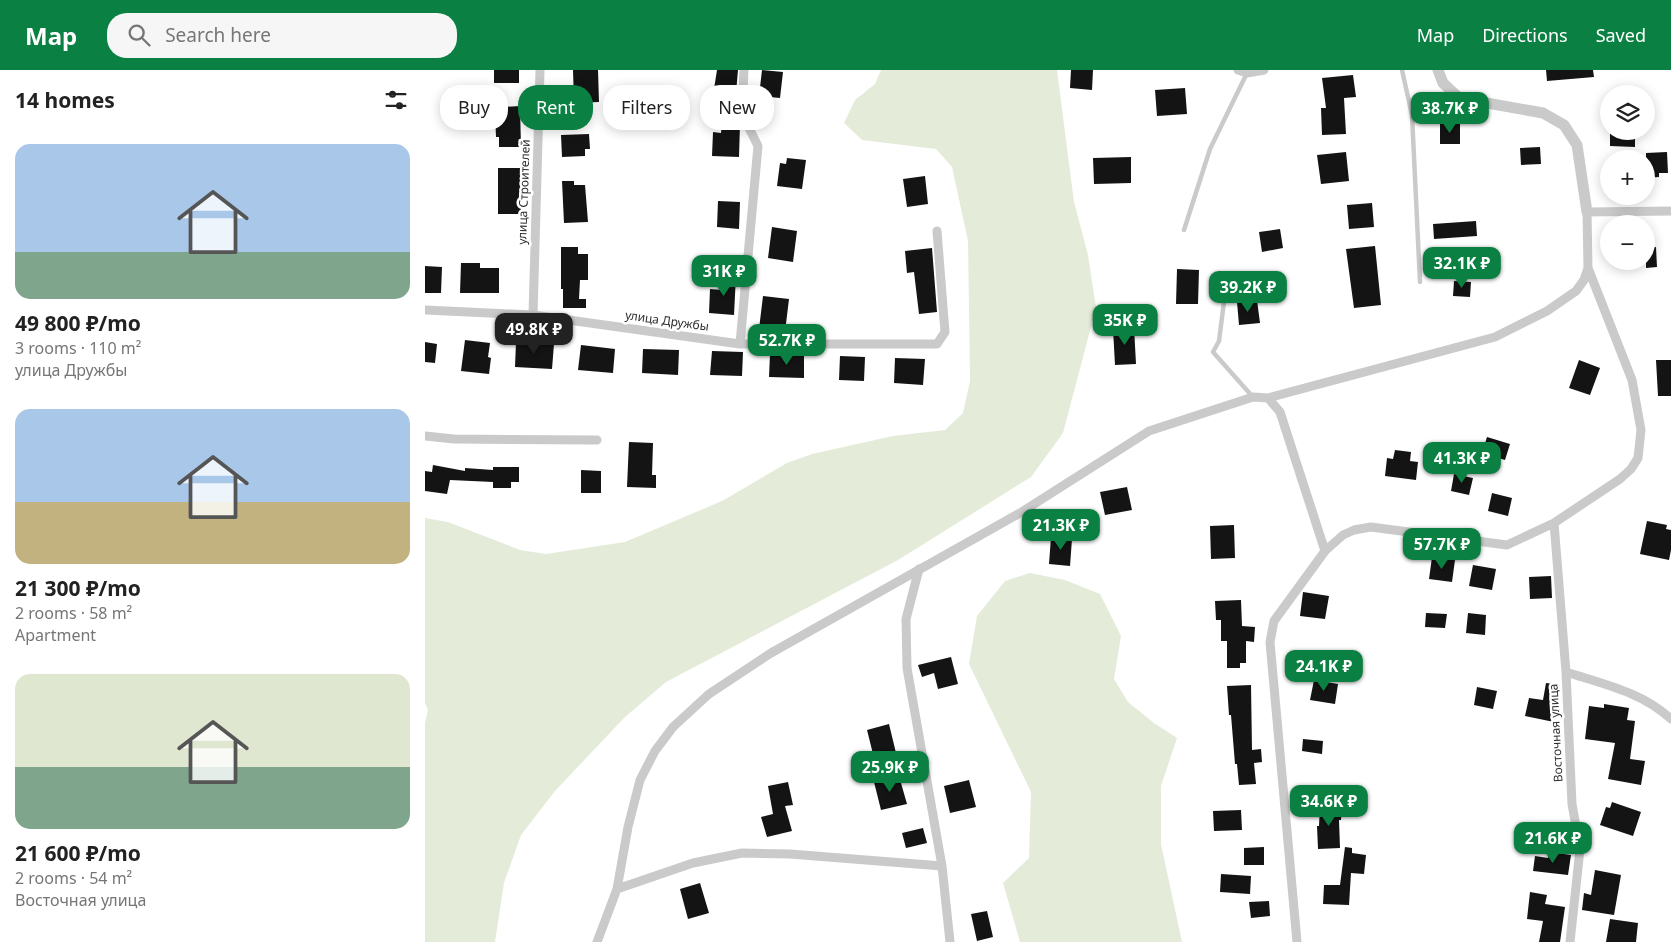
<!DOCTYPE html>
<meta charset="utf-8">
<style>
:root{--surface:#fff;--page:#f6f6f6;--text:#222;--muted:#767676;--accent:#0b8043}
body{margin:0;font-family:"Noto Sans",sans-serif;background:var(--page);color:var(--text);height:100vh;display:flex;flex-direction:column;font-size:19px;white-space:nowrap}
*{box-sizing:border-box;margin:0}
p{font-size:16px;color:var(--muted)}
.icon{flex:none;width:28px;height:28px;fill:none;stroke:currentColor;stroke-width:2;stroke-linecap:round;stroke-linejoin:round}
.map{position:relative;flex:1;overflow:hidden}
.details{display:flex;flex-direction:column;background:var(--surface);width:425px}
.details>*{flex:none}
.banner{position:absolute;left:15px;top:15px;width:475px;height:45px;display:flex;gap:10px}
.tools{position:absolute;left:1175px;top:15px;display:grid;gap:10px}
.tools a{display:grid;place-items:center;width:55px;height:55px;border-radius:50%;background:var(--surface);box-shadow:0 2px 12px #0003;font-size:25px}
.price{position:absolute;translate:-50% -42px;padding:0 11px;border-radius:10px;background:var(--accent);color:#fff;font-size:16px;line-height:32px;filter:drop-shadow(0 1px 2px #0008)}
.price::after{content:'';position:absolute;left:50%;top:30px;width:15px;height:11px;margin-left:-8px;background:inherit;clip-path:polygon(0 0,100% 0,50% 100%)}
.price.selected{background:#222;color:#fff}
ul{padding:0;list-style:none}
li{display:grid;align-content:center;gap:10px;height:265px;padding:0 15px}
li span{display:grid;place-items:center;height:155px;border-radius:15px;color:#555}
li>.icon{margin-inline-start:auto}
span .icon{width:90px;height:90px;fill:#fffc;stroke-width:1}
li b{font-size:21px}
h2{display:flex;justify-content:space-between;align-items:center;height:60px;padding:0 15px;font-size:21px}
.pill{padding:0 18px;border-radius:20px;background:var(--surface);box-shadow:0 2px 12px #0003;font-size:18px;line-height:45px}
.pill.selected{background:var(--accent);color:#fff}
header{display:flex;align-items:center;gap:30px;box-sizing:border-box;height:70px;padding:0 25px;background:var(--accent);color:#fff}
header strong{font-size:24px}
nav{display:flex;gap:28px;margin-inline-start:auto;font-size:18px}
.search{width:350px;height:45px;background:var(--page);display:flex;align-items:center;gap:12px;box-sizing:border-box;padding:0 18px;border-radius:20px;color:var(--muted);font-size:19px}
main{display:flex;flex:1;min-height:0}
.map>svg:first-child{display:block}
</style>
<header>
<strong>Map</strong>
<div class="search"><svg class="icon" aria-label="search" viewBox="0 0 24 24"><circle cx="10" cy="10" r="6"/><path d="M15 15l6 6"/></svg>Search here</div>
<nav><a>Map</a><a>Directions</a><a>Saved</a></nav>
</header>
<main>
<section class="details">
<h2>14 homes<svg class="icon" aria-label="filters" viewBox="0 0 24 24"><path d="M4 7h16M4 17h16"/><circle cx="9" cy="7" r="2"/><circle cx="15" cy="17" r="2"/></svg></h2>
<ul>
<li><span style="background:linear-gradient(#a9c7e8 70%,#7fa58c 0)"><svg class="icon" aria-label="home" viewBox="0 0 24 24"><path d="M3 11l9-7 9 7M6 9v11h12V9"/></svg></span><div><b>49 800 ₽/mo</b><p>3 rooms · 110 m²</p><p>улица Дружбы</p></div></li>
<li><span style="background:linear-gradient(#a9c7e8 60%,#c2b280 0)"><svg class="icon" aria-label="home" viewBox="0 0 24 24"><path d="M3 11l9-7 9 7M6 9v11h12V9"/></svg></span><div><b>21 300 ₽/mo</b><p>2 rooms · 58 m²</p><p>Apartment</p></div></li>
<li><span style="background:linear-gradient(#dfe7d0 60%,#7fa58c 0)"><svg class="icon" aria-label="home" viewBox="0 0 24 24"><path d="M3 11l9-7 9 7M6 9v11h12V9"/></svg></span><div><b>21 600 ₽/mo</b><p>2 rooms · 54 m²</p><p>Восточная улица</p></div></li>
</ul>
</section>
<div class="map">
<svg width="1246" height="872" viewBox="0 0 1246 872">
<rect width="100%" height="100%" fill="#fff"/>
<path fill="#e4ecd9" d="M 456,0 L 632,0 L 649,132 L 663,185 L 671,238 L 638,363 L 606,407 L 473,490 L 241,612 L 200,647 L 130,721 L 96,765 L 79,813 L 70,872 L 0,872 L 0,653 L 3,640 L 0,633 L 0,448 L 23,452 L 95,480 L 121,484 L 200,472 L 297,431 L 362,393 L 387,384 L 468,366 L 520,360 L 538,343 L 545,311 L 543,171 L 527,97 L 511,79 L 437,70 L 419,53 L 430,30 L 450,14 Z
M 605,503 L 640,510 L 675,524 L 696,566 L 689,609 L 703,632 L 729,653 L 752,668 L 736,716 L 736,774 L 757,872 L 595,872 L 578,813 L 604,788 L 606,722 L 544,594 L 552,546 L 580,511 Z"/>
<path fill="#141414" d="M 69,0 L 94,0 L 94,13 L 69,13 Z
M 148,0 L 173,0 L 174,32 L 149,33 Z
M 292,0 L 313,0 L 311,23 L 289,19 Z
M 337,0 L 358,2 L 355,28 L 334,26 Z
M 646,0 L 668,0 L 667,20 L 645,18 Z
M 1121,0 L 1168,0 L 1169,7 L 1122,11 Z
M 928,5 L 931,27 L 919,28 L 921,64 L 897,65 L 896,38 L 901,38 L 897,8 Z
M 760,18 L 762,44 L 732,46 L 730,20 Z
M 95,36 L 96,77 L 74,77 L 74,67 L 71,67 L 70,44 L 77,44 L 77,37 Z
M 297,50 L 313,51 L 315,54 L 314,87 L 287,86 L 288,62 L 296,63 Z
M 1015,53 L 1035,53 L 1035,74 L 1015,74 Z
M 1185,61 L 1210,61 L 1210,77 L 1185,76 Z
M 164,64 L 165,79 L 160,79 L 160,86 L 137,87 L 136,65 Z
M 1115,77 L 1116,94 L 1096,95 L 1095,78 Z
M 921,82 L 924,111 L 896,114 L 892,85 Z
M 1242,82 L 1243,103 L 1234,103 L 1234,107 L 1221,108 L 1221,83 Z
M 706,87 L 706,113 L 669,114 L 668,88 Z
M 362,88 L 381,90 L 377,119 L 352,116 L 355,93 L 361,94 Z
M 73,98 L 96,98 L 96,144 L 73,144 Z
M 500,106 L 503,134 L 482,137 L 478,109 Z
M 137,111 L 149,111 L 149,115 L 160,115 L 163,152 L 139,153 Z
M 293,131 L 315,132 L 314,159 L 292,157 Z
M 947,133 L 949,157 L 924,159 L 922,135 Z
M 1051,151 L 1052,166 L 1009,169 L 1008,154 Z
M 347,157 L 372,161 L 368,192 L 343,188 Z
M 855,159 L 858,178 L 837,182 L 834,162 Z
M 950,176 L 956,235 L 929,238 L 921,179 Z
M 136,177 L 153,177 L 153,184 L 163,184 L 163,210 L 155,210 L 154,229 L 161,229 L 161,238 L 138,238 L 138,219 L 136,219 Z
M 1231,177 L 1232,197 L 1221,198 L 1221,178 Z
M 507,178 L 512,242 L 494,244 L 489,202 L 482,203 L 480,181 Z
M 36,193 L 55,193 L 55,198 L 74,198 L 74,223 L 35,223 Z
M 0,196 L 17,197 L 16,223 L 0,223 Z
M 752,199 L 774,200 L 773,234 L 751,234 Z
M 298,205 L 311,205 L 309,245 L 284,243 L 285,219 L 297,220 Z
M 1029,211 L 1046,212 L 1045,227 L 1028,226 Z
M 338,226 L 364,229 L 360,262 L 334,259 Z
M 832,230 L 835,253 L 814,255 L 812,232 Z
M 709,257 L 711,294 L 690,295 L 688,259 Z
M 40,270 L 65,273 L 63,287 L 66,288 L 64,304 L 36,301 Z
M 0,272 L 12,274 L 10,293 L 0,292 Z
M 91,272 L 129,274 L 127,299 L 90,297 Z
M 156,275 L 190,279 L 188,303 L 153,300 Z
M 218,279 L 254,280 L 253,305 L 217,303 Z
M 287,281 L 318,282 L 317,306 L 285,305 Z
M 345,284 L 379,284 L 379,308 L 344,307 Z
M 415,286 L 440,287 L 439,311 L 414,310 Z
M 470,288 L 500,289 L 498,315 L 469,313 Z
M 1154,290 L 1175,298 L 1165,325 L 1144,318 Z
M 1231,290 L 1246,290 L 1246,326 L 1233,326 Z
M 1062,367 L 1085,374 L 1080,390 L 1057,383 Z
M 204,372 L 228,373 L 227,405 L 231,405 L 231,418 L 202,417 Z
M 970,380 L 986,382 L 985,391 L 993,392 L 991,410 L 960,406 L 962,388 L 968,389 Z
M 8,395 L 40,401 L 40,398 L 68,400 L 68,397 L 94,397 L 94,412 L 86,412 L 86,418 L 68,418 L 68,412 L 25,410 L 22,424 L 0,421 L 0,401 L 7,402 Z
M 156,400 L 176,401 L 176,423 L 156,423 Z
M 1029,404 L 1048,408 L 1044,425 L 1026,421 Z
M 702,417 L 707,440 L 680,445 L 675,422 Z
M 1067,423 L 1087,428 L 1083,446 L 1063,441 Z
M 1222,451 L 1242,455 L 1241,459 L 1246,460 L 1246,480 L 1244,490 L 1215,484 Z
M 809,455 L 810,488 L 786,489 L 785,456 Z
M 626,467 L 647,469 L 645,496 L 624,494 Z
M 1007,487 L 1030,490 L 1027,512 L 1004,509 Z
M 1048,495 L 1071,499 L 1067,520 L 1044,516 Z
M 1126,506 L 1127,528 L 1105,529 L 1104,507 Z
M 878,522 L 904,526 L 900,549 L 875,546 Z
M 816,530 L 817,556 L 830,557 L 829,572 L 821,571 L 821,593 L 815,593 L 815,598 L 802,598 L 802,571 L 796,571 L 796,550 L 791,550 L 790,531 Z
M 1001,543 L 1022,544 L 1020,558 L 1000,557 Z
M 1043,543 L 1061,545 L 1060,565 L 1041,563 Z
M 526,587 L 533,614 L 513,619 L 509,603 L 497,607 L 493,595 Z
M 889,610 L 913,614 L 910,634 L 885,630 Z
M 1121,613 L 1135,615 L 1129,652 L 1100,646 L 1104,628 L 1118,630 Z
M 826,615 L 827,680 L 836,679 L 837,692 L 829,693 L 831,714 L 814,715 L 812,694 L 810,694 L 806,645 L 804,645 L 802,616 Z
M 1052,617 L 1072,621 L 1068,639 L 1049,635 Z
M 1179,634 L 1204,638 L 1202,650 L 1210,651 L 1205,689 L 1220,691 L 1216,715 L 1183,709 L 1190,673 L 1160,669 L 1164,636 L 1179,638 Z
M 464,654 L 471,683 L 449,688 L 442,660 Z
M 878,669 L 898,671 L 897,684 L 877,681 Z
M 474,706 L 482,734 L 456,740 L 449,712 Z
M 544,710 L 551,737 L 525,743 L 519,716 Z
M 363,712 L 368,735 L 360,736 L 367,761 L 342,767 L 336,747 L 348,744 L 343,716 Z
M 1187,732 L 1216,742 L 1208,766 L 1175,755 L 1181,737 L 1185,738 Z
M 895,736 L 917,736 L 916,750 L 914,750 L 915,778 L 893,779 L 892,756 L 894,756 Z
M 816,740 L 817,760 L 789,761 L 788,741 Z
M 498,758 L 502,773 L 481,778 L 477,763 Z
M 839,777 L 839,795 L 819,795 L 819,778 Z
M 920,777 L 927,778 L 927,783 L 941,785 L 939,804 L 926,803 L 924,835 L 898,834 L 899,815 L 915,815 Z
M 1124,782 L 1146,785 L 1143,805 L 1108,801 L 1110,786 L 1123,788 Z
M 1170,800 L 1196,805 L 1189,845 L 1157,840 L 1159,823 L 1166,825 Z
M 796,804 L 826,806 L 825,824 L 795,822 Z
M 275,813 L 284,843 L 263,849 L 255,819 Z
M 1105,822 L 1122,825 L 1120,834 L 1140,837 L 1135,872 L 1114,872 L 1118,851 L 1102,849 Z
M 844,831 L 845,846 L 826,848 L 824,832 Z
M 562,841 L 568,867 L 552,871 L 546,844 Z
M 1185,849 L 1213,853 L 1211,872 L 1181,872 Z"/>
<g fill="none" stroke-linecap="round" stroke-linejoin="round">
<path stroke="#cacaca" stroke-width="4.5" d="M 977,0 L 987,45 L 995,212
M 759,160 L 785,79 L 822,3
M 801,216 L 794,271 L 788,282 L 827,326"/>
<path stroke="#cacaca" stroke-width="9" d="M 813,0 L 822,3 L 839,0
M 0,240 L 108,245 L 315,274 L 512,274 L 520,262 L 512,161
M 108,245 L 115,0
M 315,274 L 333,76 L 317,44 L 319,0
M 843,328 L 1070,267 L 1122,241 L 1151,221 L 1159,210 L 1163,198
M 0,366 L 29,369 L 172,370
M 1129,453 L 1141,602 L 1147,734 L 1155,779 L 1145,872
M 494,499 L 481,549 L 482,598 L 517,796 L 525,872
M 1141,602 C 1178,614 1217,622 1246,649
M 192,819 L 268,793 L 317,783 L 365,784 L 517,796
M 172,872 L 192,819 L 203,757 L 215,710 L 230,681 L 248,657 L 284,624 L 346,583 L 595,443 L 724,361 L 828,327 L 843,328 L 855,342 L 900,481
M 872,872 L 845,572 L 849,551 L 900,481 L 918,465 L 929,460 L 946,457 L 1082,475 L 1129,453 L 1195,409 L 1206,399 L 1213,388 L 1216,360 L 1207,310 L 1163,198 L 1162,142 L 1246,141"/>
<path stroke="#cacaca" stroke-width="11" d="M 1013,0 L 1018,13 L 1034,28 L 1118,43 L 1139,55 L 1152,75 L 1162,142"/>
</g>
<g text-anchor="middle" stroke-width="5" stroke-linejoin="round" paint-order="stroke">
<g font-size="12" fill="#2d2d2d" stroke="#fff">
<text transform="translate(99 122) rotate(-88)" y="4">улица Строителей</text>
<text transform="translate(242 251) rotate(8)" y="4">улица Дружбы</text>
<text transform="translate(1131 663) rotate(-93)" y="4">Восточная улица</text>
</g>
</g>
</svg>
<div class="tools">
<a><svg class="icon" aria-label="layers" viewBox="0 0 24 24"><path d="M12 4l9 5-9 5-9-5zM3 14l9 5 9-5"/></svg></a>
<a>+</a>
<a>−</a>
</div>
<b class="price" style="left:1025px;top:64px">38.7K ₽</b>
<b class="price" style="left:1037px;top:219px">32.1K ₽</b>
<b class="price" style="left:299px;top:227px">31K ₽</b>
<b class="price" style="left:823px;top:243px">39.2K ₽</b>
<b class="price" style="left:700px;top:276px">35K ₽</b>
<b class="price selected" style="left:109px;top:285px">49.8K ₽</b>
<b class="price" style="left:362px;top:296px">52.7K ₽</b>
<b class="price" style="left:1037px;top:414px">41.3K ₽</b>
<b class="price" style="left:636px;top:481px">21.3K ₽</b>
<b class="price" style="left:1017px;top:500px">57.7K ₽</b>
<b class="price" style="left:899px;top:622px">24.1K ₽</b>
<b class="price" style="left:465px;top:723px">25.9K ₽</b>
<b class="price" style="left:904px;top:757px">34.6K ₽</b>
<b class="price" style="left:1128px;top:794px">21.6K ₽</b>
<div class="banner">
<a class="pill">Buy</a>
<a class="pill selected">Rent</a>
<a class="pill">Filters</a>
<a class="pill">New</a>
</div>
</div>
</main>
